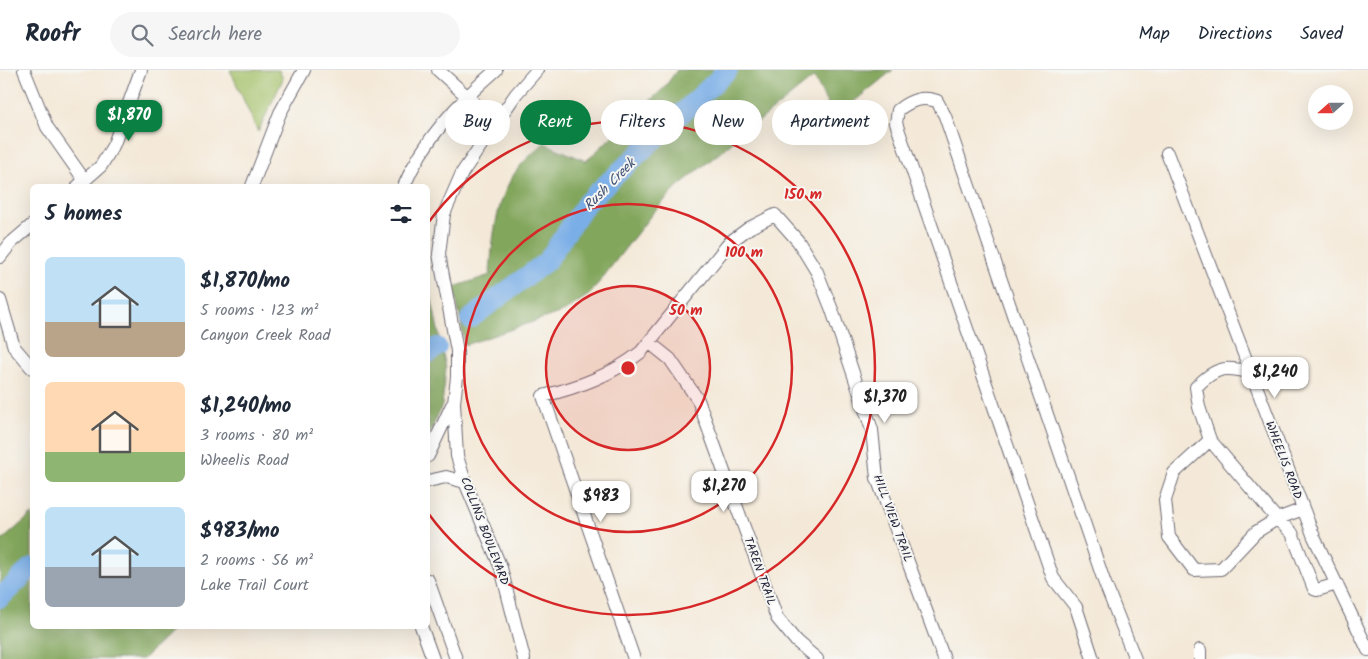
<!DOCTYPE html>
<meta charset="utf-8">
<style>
:root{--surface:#fff;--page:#f6f6f7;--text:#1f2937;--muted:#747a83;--line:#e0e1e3;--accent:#0b8043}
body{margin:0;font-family:Kalam,sans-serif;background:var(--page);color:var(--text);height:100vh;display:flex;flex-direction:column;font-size:19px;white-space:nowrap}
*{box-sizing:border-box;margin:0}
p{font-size:16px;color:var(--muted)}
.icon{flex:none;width:28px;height:28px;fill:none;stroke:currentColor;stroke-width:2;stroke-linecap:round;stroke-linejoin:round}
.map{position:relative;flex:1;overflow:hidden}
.details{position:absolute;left:30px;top:114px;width:400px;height:445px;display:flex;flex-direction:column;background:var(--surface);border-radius:8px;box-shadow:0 5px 20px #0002}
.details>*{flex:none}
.banner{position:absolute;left:445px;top:30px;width:475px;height:45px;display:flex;gap:10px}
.needle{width:32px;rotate:249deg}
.fabs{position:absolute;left:1308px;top:15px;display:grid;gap:10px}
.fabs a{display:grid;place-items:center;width:45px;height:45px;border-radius:50%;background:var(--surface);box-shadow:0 5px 20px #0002;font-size:25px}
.price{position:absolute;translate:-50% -42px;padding:0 11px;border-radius:10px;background:#fff;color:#222;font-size:16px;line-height:32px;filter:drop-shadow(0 1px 2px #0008)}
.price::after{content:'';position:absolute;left:50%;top:30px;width:15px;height:11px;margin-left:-8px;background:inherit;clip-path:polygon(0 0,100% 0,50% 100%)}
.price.active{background:var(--accent);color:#fff}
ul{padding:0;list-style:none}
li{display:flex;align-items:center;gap:15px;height:125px;padding:0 15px}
li span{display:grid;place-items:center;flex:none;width:140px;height:100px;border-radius:8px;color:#555}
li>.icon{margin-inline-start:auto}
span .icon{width:60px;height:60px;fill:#fffc;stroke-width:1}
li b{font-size:21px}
h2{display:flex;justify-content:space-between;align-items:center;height:60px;padding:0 15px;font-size:21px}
.pill{padding:0 18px;border-radius:22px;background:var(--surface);box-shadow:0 5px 20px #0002;font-size:18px;line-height:45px}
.pill.active{background:var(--accent);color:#fff}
header{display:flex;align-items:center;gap:30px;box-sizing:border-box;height:70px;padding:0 25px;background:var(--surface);border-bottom:1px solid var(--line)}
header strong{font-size:24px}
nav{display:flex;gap:28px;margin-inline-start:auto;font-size:18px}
.search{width:350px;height:45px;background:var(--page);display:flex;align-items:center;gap:12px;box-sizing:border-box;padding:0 18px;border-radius:28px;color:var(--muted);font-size:19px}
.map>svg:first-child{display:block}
</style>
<header>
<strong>Roofr</strong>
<div class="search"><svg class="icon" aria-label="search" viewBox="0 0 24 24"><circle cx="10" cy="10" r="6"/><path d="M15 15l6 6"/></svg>Search here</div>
<nav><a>Map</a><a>Directions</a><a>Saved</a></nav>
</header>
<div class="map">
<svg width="1368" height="589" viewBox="0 0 1368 589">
<rect width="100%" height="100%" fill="#f6f6f2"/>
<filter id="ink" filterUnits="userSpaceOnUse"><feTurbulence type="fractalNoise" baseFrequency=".02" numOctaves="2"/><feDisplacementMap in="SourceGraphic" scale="10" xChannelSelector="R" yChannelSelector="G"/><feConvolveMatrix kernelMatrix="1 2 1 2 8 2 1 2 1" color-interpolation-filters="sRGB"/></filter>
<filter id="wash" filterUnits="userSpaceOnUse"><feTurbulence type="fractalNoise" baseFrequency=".0096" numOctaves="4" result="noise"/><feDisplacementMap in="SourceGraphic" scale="20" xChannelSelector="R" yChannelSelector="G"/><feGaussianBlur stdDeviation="1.12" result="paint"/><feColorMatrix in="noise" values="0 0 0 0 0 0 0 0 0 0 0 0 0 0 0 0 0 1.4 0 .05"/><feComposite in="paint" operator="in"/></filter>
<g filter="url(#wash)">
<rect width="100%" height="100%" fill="#f4e9d8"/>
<path fill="#a3bf66" stroke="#627050" d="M 230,0 L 279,0 L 283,9 L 258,62 Z"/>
<path fill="#82a65b" stroke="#52644b" d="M 677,0 L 893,0 L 851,34 L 848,51 L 838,56 L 814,7 L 677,117 L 652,144 L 590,224 L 565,241 L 465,275 L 454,217 L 490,205 C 492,171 496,128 517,100 C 524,90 535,82 544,73 L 586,91 L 664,18 Z
M 431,226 L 446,298 L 442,335 L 428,367 L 428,227 Z
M 32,444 L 32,556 L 177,556 L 143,589 L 0,589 L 0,472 Z"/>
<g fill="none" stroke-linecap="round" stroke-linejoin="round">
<path stroke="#7aaee7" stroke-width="20" d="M 470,249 L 547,191 L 587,132 L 728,0
M 428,283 L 437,277
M 0,528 L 32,497"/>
</g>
</g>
<g filter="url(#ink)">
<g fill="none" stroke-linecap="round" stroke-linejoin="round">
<g stroke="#6c6872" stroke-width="14">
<path id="minor" d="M 24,0 L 47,57 L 85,111
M 438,0 L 495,52
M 1167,83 L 1314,467 L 1368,580
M 78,116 L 101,96 L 114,74 L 141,0
M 252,116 L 280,43 L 304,0
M 404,116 C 424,69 458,33 496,0
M 0,187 L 11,173 L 32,155
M 0,230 L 14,277 L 32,298
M 650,273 L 670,289 L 698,330 L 777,548 L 796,571 L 817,589
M 1253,303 C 1225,296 1217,296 1196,317 L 1199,337 L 1210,370 L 1277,449 L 1303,439
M 1210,370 L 1174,403 L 1165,430 L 1169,467 L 1194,500 L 1221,499 L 1256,462 L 1277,449 L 1292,463 L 1314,519 L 1317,520 L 1337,514
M 428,386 L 452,335
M 428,411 L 446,407 L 465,412
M 428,510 L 456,589
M 421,556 L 433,589
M 524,589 L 501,498 L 465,412 L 457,386 L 454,333 L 457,307 L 457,281 L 439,184 L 444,144 L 462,103 L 516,24 L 537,0
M 634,589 L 543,326 C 579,317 612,305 641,282 L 730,172 L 749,158 L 775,145 L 798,171 L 817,202 L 832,240 L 872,360 L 877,408 L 944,589
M 1093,589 L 1076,537 L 1053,508 L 896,53 L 898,40 C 911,30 922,26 937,31 L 945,46 L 1104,511 L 1135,589
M 1200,589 L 1200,580"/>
</g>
<use href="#minor" stroke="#fff" stroke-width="12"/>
</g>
</g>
<circle cx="628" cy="298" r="82" fill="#d62828" fill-opacity=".12"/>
<g fill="none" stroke="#d62828" stroke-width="2.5">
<circle cx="628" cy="298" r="82"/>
<circle cx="628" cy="298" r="164"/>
<path d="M428 153A247 247 0 1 1 428 443"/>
</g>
<g text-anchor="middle" stroke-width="4" stroke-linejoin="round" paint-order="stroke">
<g font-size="12" fill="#22223b" stroke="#f6f6f2">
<text transform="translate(1284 390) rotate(69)" y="4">WHEELIS ROAD</text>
<text transform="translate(893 448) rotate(70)" y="4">HILL VIEW TRAIL</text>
<text transform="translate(485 461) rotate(69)" y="4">COLLINS BOULEVARD</text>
<text transform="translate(760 501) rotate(70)" y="4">TAREN TRAIL</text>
</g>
<g font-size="14" font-style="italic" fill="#415377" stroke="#f6f6f2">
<text transform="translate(609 114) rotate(-45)" y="5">Rush Creek</text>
</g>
</g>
<circle cx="628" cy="298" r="8" fill="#d62828" stroke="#f6f6f2" stroke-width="2.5"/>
<g font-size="15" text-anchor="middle" font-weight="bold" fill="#d62828" stroke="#f6f6f2" stroke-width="4" stroke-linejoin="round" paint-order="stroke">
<text x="803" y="129">150 m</text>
<text x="744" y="187">100 m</text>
<text x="686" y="245">50 m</text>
</g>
</svg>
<div class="fabs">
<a><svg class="needle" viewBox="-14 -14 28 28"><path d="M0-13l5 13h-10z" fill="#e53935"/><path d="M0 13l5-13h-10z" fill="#747a83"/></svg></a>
</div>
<b class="price active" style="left:129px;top:72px">$1,870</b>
<b class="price" style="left:1275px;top:329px">$1,240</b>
<b class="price" style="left:885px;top:354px">$1,370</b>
<b class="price" style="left:724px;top:443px">$1,270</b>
<b class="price" style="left:601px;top:453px">$983</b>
<div class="banner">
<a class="pill">Buy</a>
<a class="pill active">Rent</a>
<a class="pill">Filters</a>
<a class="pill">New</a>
<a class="pill">Apartment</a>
</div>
<section class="details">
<h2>5 homes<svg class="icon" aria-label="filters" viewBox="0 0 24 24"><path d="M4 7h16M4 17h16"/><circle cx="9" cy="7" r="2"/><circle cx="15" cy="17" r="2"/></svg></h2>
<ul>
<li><span style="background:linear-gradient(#bfe0f5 65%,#b9a48a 0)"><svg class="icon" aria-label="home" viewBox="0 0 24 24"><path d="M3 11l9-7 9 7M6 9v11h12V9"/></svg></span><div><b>$1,870/mo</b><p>5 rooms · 123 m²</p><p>Canyon Creek Road</p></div></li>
<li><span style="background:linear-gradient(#ffd9b3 70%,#8fb573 0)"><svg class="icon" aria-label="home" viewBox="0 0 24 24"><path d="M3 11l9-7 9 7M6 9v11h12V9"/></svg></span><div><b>$1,240/mo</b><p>3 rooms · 80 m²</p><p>Wheelis Road</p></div></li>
<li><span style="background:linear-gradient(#bfe0f5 60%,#9aa5b1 0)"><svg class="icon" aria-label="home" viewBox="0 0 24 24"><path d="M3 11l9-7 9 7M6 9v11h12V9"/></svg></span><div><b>$983/mo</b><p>2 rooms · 56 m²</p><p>Lake Trail Court</p></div></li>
</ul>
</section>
</div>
